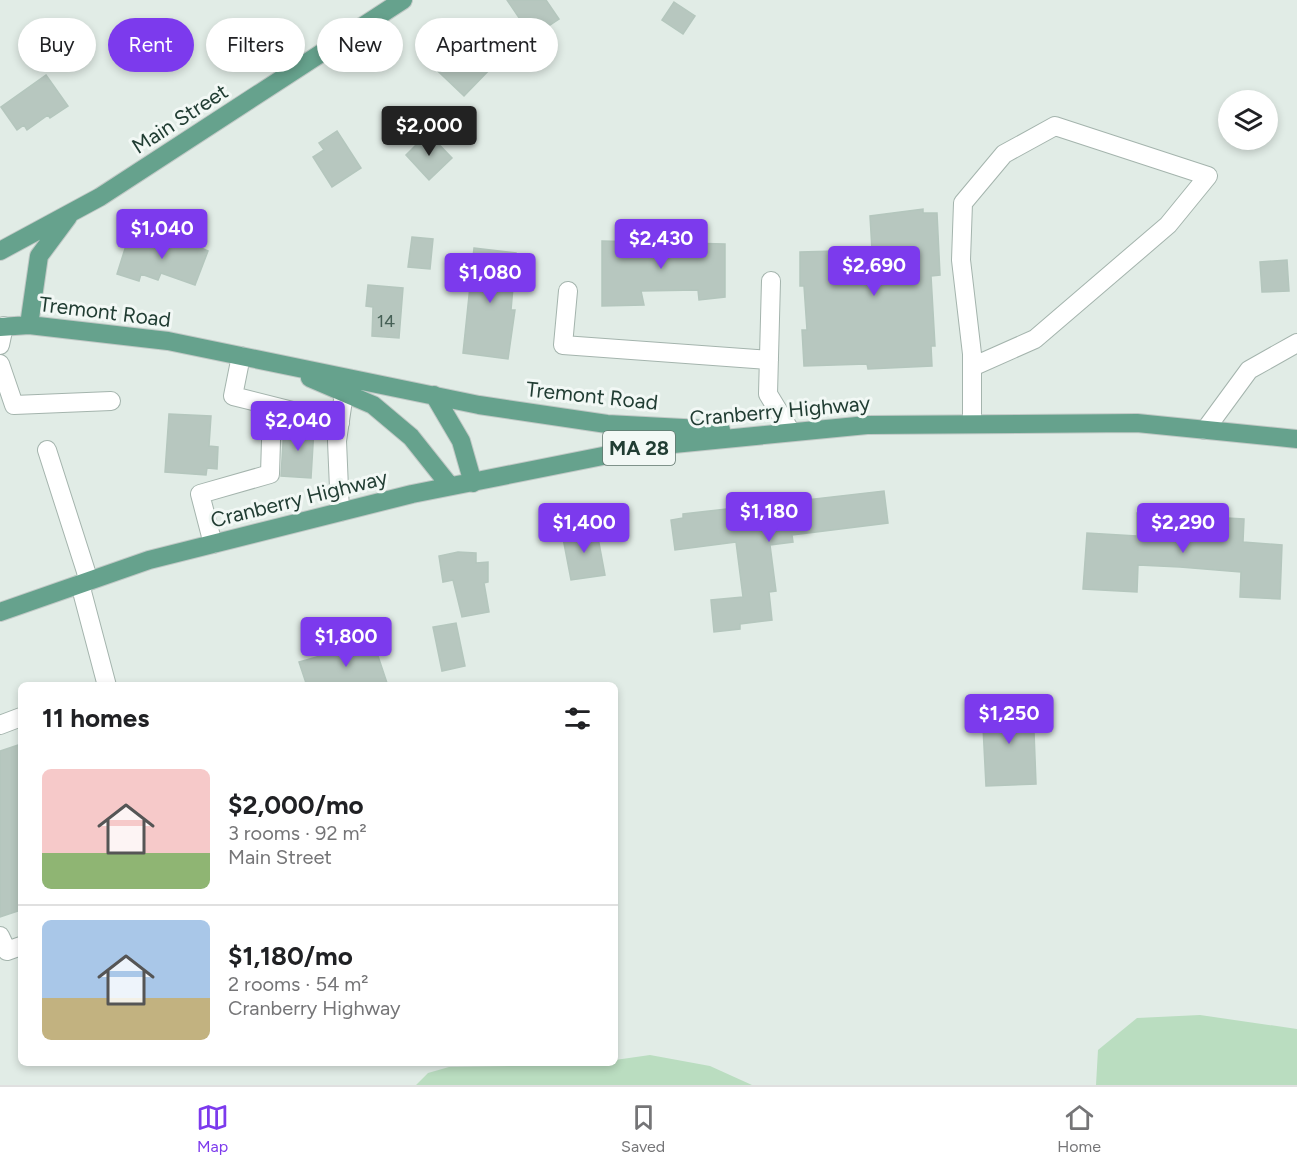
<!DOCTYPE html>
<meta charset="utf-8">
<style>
:root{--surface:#fff;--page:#f2f2f2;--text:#202124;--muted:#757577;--line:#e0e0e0;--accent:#7c3aed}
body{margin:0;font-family:Figtree,sans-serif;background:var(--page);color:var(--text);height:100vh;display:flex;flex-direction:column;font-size:22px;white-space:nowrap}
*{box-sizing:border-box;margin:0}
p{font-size:20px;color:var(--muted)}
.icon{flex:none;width:33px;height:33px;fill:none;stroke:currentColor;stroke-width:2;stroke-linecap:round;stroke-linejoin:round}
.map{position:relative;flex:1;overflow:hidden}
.details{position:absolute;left:18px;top:682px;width:600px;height:384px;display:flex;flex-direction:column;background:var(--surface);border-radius:9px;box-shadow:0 3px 9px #0003}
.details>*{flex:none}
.guide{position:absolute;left:18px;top:18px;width:600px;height:54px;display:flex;gap:12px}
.fabs{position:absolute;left:1218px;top:90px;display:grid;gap:12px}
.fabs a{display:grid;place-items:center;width:60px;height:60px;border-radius:50%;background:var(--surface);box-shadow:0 3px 9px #0003;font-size:30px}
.price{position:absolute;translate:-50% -51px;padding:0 14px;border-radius:6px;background:var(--accent);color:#fff;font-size:20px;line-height:39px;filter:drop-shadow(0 2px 3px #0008)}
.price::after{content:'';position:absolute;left:50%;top:36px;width:18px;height:14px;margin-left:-9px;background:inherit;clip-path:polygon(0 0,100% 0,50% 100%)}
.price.active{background:#222;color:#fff}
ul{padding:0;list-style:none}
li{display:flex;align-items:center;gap:18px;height:150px;padding:0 24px}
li+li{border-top:2px solid var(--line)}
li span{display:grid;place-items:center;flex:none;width:168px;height:120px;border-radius:9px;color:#555}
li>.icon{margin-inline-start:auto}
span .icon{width:72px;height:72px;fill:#fffc;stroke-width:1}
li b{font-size:26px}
h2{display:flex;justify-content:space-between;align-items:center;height:72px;padding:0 24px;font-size:26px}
.tag{padding:0 21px;border-radius:27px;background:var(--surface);box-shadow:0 3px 9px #0003;font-size:21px;line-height:54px}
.tag.active{background:var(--accent);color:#fff}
.menu{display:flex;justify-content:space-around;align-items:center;height:84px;border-top:2px solid var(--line);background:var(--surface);font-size:16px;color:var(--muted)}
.menu a{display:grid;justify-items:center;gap:3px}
.menu .active{color:var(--accent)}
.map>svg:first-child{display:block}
</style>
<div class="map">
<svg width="1297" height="1085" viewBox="0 0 1297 1085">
<rect width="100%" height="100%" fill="#e1ece6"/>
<path fill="#baddc0" d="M 1200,1015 L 1297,1029 L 1297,1085 L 1096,1085 L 1098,1050 L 1137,1018 Z
M 650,1055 L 710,1066 L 752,1085 L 416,1085 L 428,1073 L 449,1067 L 615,1064 L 615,1060 Z"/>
<path fill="#b7c7bf" stroke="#b4c6bd" stroke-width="1.5" d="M 507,0 L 546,0 L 559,19 L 532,37 Z
M 674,2 L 695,16 L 683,34 L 662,20 Z
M 449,28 L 457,35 L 460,33 L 494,65 L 464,96 L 423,57 Z
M 46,75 L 68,106 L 50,118 L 48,115 L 27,130 L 24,125 L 17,130 L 1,107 Z
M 337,131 L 361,168 L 332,187 L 313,157 L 324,150 L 319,143 Z
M 428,133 L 452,158 L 429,180 L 406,155 Z
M 923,209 L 923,213 L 937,213 L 940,275 L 931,276 L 935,346 L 931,346 L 932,366 L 868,369 L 867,364 L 804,366 L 802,330 L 807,330 L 804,286 L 800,286 L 800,252 L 872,250 L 870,216 Z
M 129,236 L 166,247 L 168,239 L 174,242 L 176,237 L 208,251 L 195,285 L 161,273 L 158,280 L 141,274 L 139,281 L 117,274 Z
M 412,237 L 433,239 L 430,269 L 408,267 Z
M 602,241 L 725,244 L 725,297 L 699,300 L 698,290 L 641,291 L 644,305 L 602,306 Z
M 474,248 L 516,253 L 511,310 L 515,310 L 508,359 L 463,353 Z
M 1287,260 L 1289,291 L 1262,292 L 1260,262 Z
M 368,285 L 403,288 L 399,338 L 372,336 L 373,307 L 366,306 Z
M 169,414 L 211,416 L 209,446 L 218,447 L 217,469 L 207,468 L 206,475 L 165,472 Z
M 284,427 L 314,428 L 311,478 L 281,476 Z
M 884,491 L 888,523 L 792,535 L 793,542 L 770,545 L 776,591 L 769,592 L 772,620 L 740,624 L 740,629 L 714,632 L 711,600 L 743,597 L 736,542 L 675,550 L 671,520 L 683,518 L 683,514 Z
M 1137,513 L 1244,519 L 1243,542 L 1282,545 L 1280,599 L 1240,597 L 1241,572 L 1180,567 L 1138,565 L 1137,592 L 1083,589 L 1087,533 L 1137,536 Z
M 596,527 L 605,575 L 571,580 L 562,533 Z
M 458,552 L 476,553 L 476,563 L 488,562 L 488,582 L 484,583 L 489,612 L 462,617 L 453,580 L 443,582 L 439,556 Z
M 456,623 L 465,666 L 442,671 L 433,627 Z
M 373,641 L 388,686 L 307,686 L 299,662 Z
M 1033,705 L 1036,784 L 986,786 L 982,707 Z
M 21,744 L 21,910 L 0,917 L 0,751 Z"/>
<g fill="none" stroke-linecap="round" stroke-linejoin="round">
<g stroke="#a4b4ad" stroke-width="20">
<path id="minor" d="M 771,281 L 768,394 L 791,432
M 568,291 L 563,345 L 769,360
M 0,345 L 4,326
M 241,356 L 233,396 L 340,423
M 0,364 L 14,405 L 111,401
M 972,367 L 1035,339 L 1168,225 L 1208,176 L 1055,126 L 1004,154 L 963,203 L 961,260 L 972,354 L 972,424
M 1205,430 L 1249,370 L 1297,343
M 47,450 L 89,581
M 340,512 L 337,441 L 344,393
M 213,544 L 200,494 L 270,474 L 272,407
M 80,584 L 107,686
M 0,725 L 21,717
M 0,936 L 7,951 L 21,946"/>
</g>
<g stroke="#c1c9c6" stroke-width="20">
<path id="major" d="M 0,251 L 100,197 L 403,0
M 29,325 L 39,256 L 68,217
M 0,327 L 29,325 L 168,341 L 479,405 L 607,424 L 721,430
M 310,378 L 373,405 L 411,437 L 450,486
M 434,395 L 461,441 L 473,483
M 0,612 L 149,560 L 412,494 L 653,446 L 867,425 L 1137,423 L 1297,439"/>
</g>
<use href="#minor" stroke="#fff" stroke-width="18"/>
<use href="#major" stroke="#66a28d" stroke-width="18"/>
</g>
<g text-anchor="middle" stroke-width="6" stroke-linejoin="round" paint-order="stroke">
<g font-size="18" fill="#466056">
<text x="386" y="327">14</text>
</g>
<rect fill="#f2f8f5" stroke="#60756d" stroke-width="1.5" x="603" y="431" width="72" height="34" rx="4.5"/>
<g font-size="20" font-weight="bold" fill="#213d33">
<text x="639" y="455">MA 28</text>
</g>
<g font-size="21" fill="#213d33" stroke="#f2f8f5">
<text transform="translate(180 119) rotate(-33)" y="7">Main Street</text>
<text transform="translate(105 312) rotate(7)" y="7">Tremont Road</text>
<text transform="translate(592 396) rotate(6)" y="7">Tremont Road</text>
<text transform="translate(780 411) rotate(-5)" y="7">Cranberry Highway</text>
<text transform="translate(299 499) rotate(-14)" y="7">Cranberry Highway</text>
</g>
</g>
</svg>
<div class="fabs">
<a><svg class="icon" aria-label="layers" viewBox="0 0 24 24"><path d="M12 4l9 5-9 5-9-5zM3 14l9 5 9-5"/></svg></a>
</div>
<b class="price active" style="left:429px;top:157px">$2,000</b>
<b class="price" style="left:162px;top:260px">$1,040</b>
<b class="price" style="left:661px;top:270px">$2,430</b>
<b class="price" style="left:874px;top:297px">$2,690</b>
<b class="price" style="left:490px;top:304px">$1,080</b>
<b class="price" style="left:298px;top:452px">$2,040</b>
<b class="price" style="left:769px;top:543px">$1,180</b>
<b class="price" style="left:584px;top:554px">$1,400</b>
<b class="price" style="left:1183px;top:554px">$2,290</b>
<b class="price" style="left:346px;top:668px">$1,800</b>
<b class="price" style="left:1009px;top:745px">$1,250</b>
<div class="guide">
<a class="tag">Buy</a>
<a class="tag active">Rent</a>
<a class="tag">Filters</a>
<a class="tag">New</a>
<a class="tag">Apartment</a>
</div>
<section class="details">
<h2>11 homes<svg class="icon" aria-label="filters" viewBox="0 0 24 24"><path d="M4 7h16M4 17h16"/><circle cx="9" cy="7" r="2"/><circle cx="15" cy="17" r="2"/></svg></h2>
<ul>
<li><span style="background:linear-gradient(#f6c9c9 70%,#8fb573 0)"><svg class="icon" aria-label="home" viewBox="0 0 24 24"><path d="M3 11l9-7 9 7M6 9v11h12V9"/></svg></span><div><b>$2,000/mo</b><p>3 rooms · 92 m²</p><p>Main Street</p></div></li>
<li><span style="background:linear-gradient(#a9c7e8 65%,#c2b280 0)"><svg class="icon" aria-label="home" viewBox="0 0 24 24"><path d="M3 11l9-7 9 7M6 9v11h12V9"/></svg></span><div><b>$1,180/mo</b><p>2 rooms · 54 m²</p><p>Cranberry Highway</p></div></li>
</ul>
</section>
</div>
<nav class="menu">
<a class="active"><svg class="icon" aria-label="map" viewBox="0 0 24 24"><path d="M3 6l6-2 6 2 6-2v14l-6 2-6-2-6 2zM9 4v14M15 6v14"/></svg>Map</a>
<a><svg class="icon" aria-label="saved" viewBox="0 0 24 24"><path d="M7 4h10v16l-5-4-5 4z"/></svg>Saved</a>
<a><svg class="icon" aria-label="home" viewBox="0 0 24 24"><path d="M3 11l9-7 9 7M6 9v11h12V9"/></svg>Home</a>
</nav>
